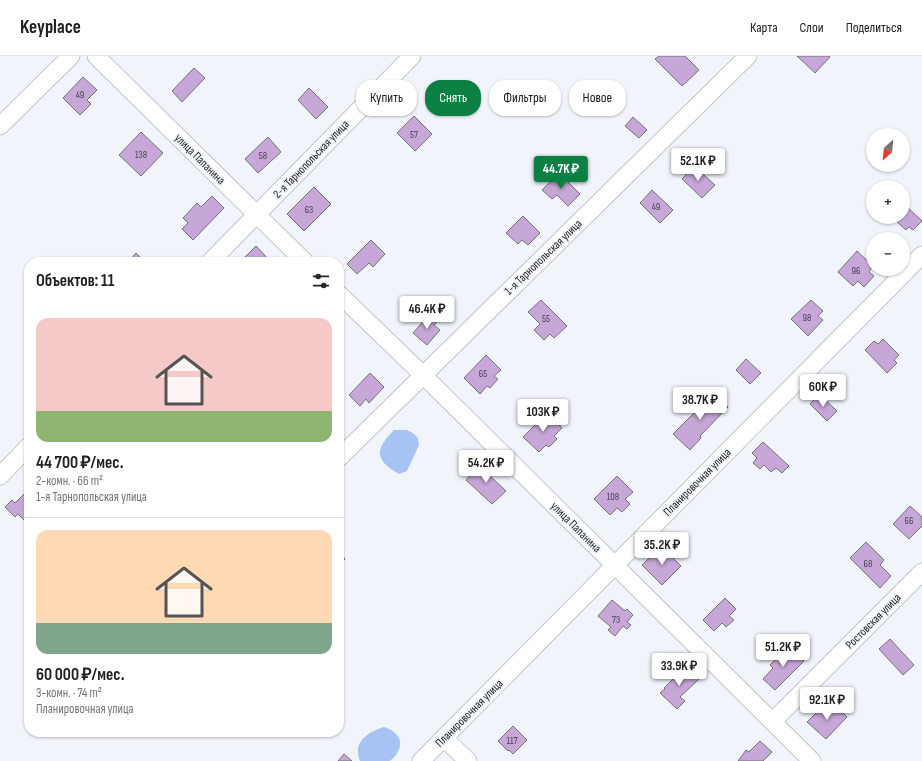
<!DOCTYPE html>
<html lang="ru">
<meta charset="utf-8">
<style>
:root{--surface:#fff;--page:#f6f6f6;--text:#202124;--muted:#757577;--line:#e0e0e0;--accent:#0b8043}
body{margin:0;font-family:"Sofia Sans Condensed",sans-serif;background:var(--page);color:var(--text);height:100vh;display:flex;flex-direction:column;font-size:15px;white-space:nowrap}
*{box-sizing:border-box;margin:0}
p{font-size:13px;color:var(--muted)}
.icon{flex:none;width:22px;height:22px;fill:none;stroke:currentColor;stroke-width:2;stroke-linecap:round;stroke-linejoin:round}
.map{position:relative;flex:1;overflow:hidden}
.details{position:absolute;left:24px;top:201px;width:320px;height:480px;display:flex;flex-direction:column;background:var(--surface);border-radius:16px;box-shadow:0 1px 3px #0004}
.details>*{flex:none}
.top-card{position:absolute;left:356px;top:24px;width:380px;height:36px;display:flex;gap:8px}
.needle{width:26px;rotate:206deg}
.fabs{position:absolute;left:866px;top:72px;display:grid;gap:8px}
.fabs a{display:grid;place-items:center;width:44px;height:44px;border-radius:50%;background:var(--surface);box-shadow:0 1px 3px #0004;font-size:20px}
.price{position:absolute;translate:-50% -34px;padding:0 9px;border-radius:4px;background:#fff;color:#222;font-size:13px;line-height:26px;filter:drop-shadow(0 1px 2px #0008)}
.price::after{content:'';position:absolute;left:50%;top:24px;width:12px;height:9px;margin-left:-6px;background:inherit;clip-path:polygon(0 0,100% 0,50% 100%)}
.price.current{background:var(--accent);color:#fff}
ul{padding:0;list-style:none}
li{display:grid;align-content:center;gap:8px;height:212px;padding:0 12px}
li+li{border-top:1px solid var(--line)}
li span{display:grid;place-items:center;height:124px;border-radius:12px;color:#555}
li>.icon{margin-inline-start:auto}
span .icon{width:72px;height:72px;fill:#fffc;stroke-width:1}
li b{font-size:17px}
h2{display:flex;justify-content:space-between;align-items:center;height:48px;padding:0 12px;font-size:17px}
.tag{padding:0 14px;border-radius:16px;background:var(--surface);box-shadow:0 1px 3px #0004;font-size:14px;line-height:36px}
.tag.current{background:var(--accent);color:#fff}
header{display:flex;align-items:center;gap:24px;box-sizing:border-box;height:56px;padding:0 20px;background:var(--surface);border-bottom:1px solid var(--line)}
header strong{font-size:19px}
nav{display:flex;gap:22px;margin-inline-start:auto;font-size:14px}
.map>svg:first-child{display:block}
</style>
<header>
<strong>Keyplace</strong>
<nav><a>Карта</a><a>Слои</a><a>Поделиться</a></nav>
</header>
<div class="map">
<svg width="922" height="705" viewBox="0 0 922 705">
<rect width="100%" height="100%" fill="#f1f5fb"/>
<path fill="#a5c3f3" d="M 394,374 L 407,374 L 413,377 L 418,382 L 419,389 L 407,415 L 399,418 C 374,404 375,393 394,374 Z
M 384,671 C 394,674 405,683 398,695 C 397,699 393,702 390,705 L 360,705 C 352,686 368,676 384,671 Z"/>
<path fill="#c6a7d7" stroke="#767378" d="M 659,0 L 685,0 L 699,14 L 682,30 L 655,3 Z
M 797,0 L 829,0 L 830,1 L 815,17 Z
M 194,12 L 205,22 L 182,46 L 172,35 Z
M 83,21 L 97,34 L 87,44 L 91,48 L 80,59 L 63,42 Z
M 309,32 L 328,51 L 316,63 L 298,44 Z
M 414,60 L 432,78 L 415,95 L 397,77 Z
M 633,61 L 647,74 L 639,82 L 625,70 Z
M 141,76 L 163,97 L 141,120 L 119,99 Z
M 268,81 L 281,96 L 258,117 L 245,103 Z
M 694,110 L 715,129 L 702,142 L 682,123 Z
M 559,117 L 580,138 L 568,150 L 557,139 L 552,143 L 542,134 Z
M 314,131 L 331,148 L 304,175 L 287,158 Z
M 652,134 L 673,154 L 660,167 L 640,147 Z
M 212,140 L 224,152 L 193,184 L 182,173 L 188,167 L 183,162 L 197,147 L 201,151 Z
M 904,148 L 922,165 L 913,174 L 909,171 L 906,174 L 896,165 L 898,163 L 896,161 L 903,161 Z
M 523,160 L 540,177 L 528,189 L 522,184 L 518,188 L 506,177 Z
M 371,184 L 385,198 L 373,211 L 369,207 L 357,218 L 347,208 Z
M 256,190 L 271,206 L 240,206 Z
M 857,195 L 873,210 L 869,216 L 874,220 L 864,231 L 858,225 L 853,230 L 838,216 Z
M 136,197 L 145,206 L 122,206 L 125,203 L 128,206 Z
M 541,244 L 567,270 L 554,282 L 550,278 L 544,284 L 534,274 L 540,268 L 528,256 Z
M 811,244 L 823,255 L 818,260 L 823,264 L 808,280 L 791,263 Z
M 429,259 L 437,266 L 434,269 L 440,274 L 427,289 L 413,277 Z
M 883,283 L 899,299 L 894,304 L 897,307 L 887,317 L 865,294 L 874,285 L 878,288 Z
M 486,299 L 501,314 L 494,320 L 498,323 L 490,332 L 487,330 L 480,338 L 464,322 Z
M 746,303 L 761,317 L 750,328 L 736,314 Z
M 370,317 L 384,331 L 369,347 L 366,343 L 360,350 L 349,339 Z
M 714,337 L 728,351 L 700,380 L 701,382 L 690,394 L 673,378 Z
M 819,338 L 837,355 L 827,365 L 810,348 Z
M 547,357 L 562,372 L 554,380 L 557,383 L 549,391 L 546,389 L 539,396 L 523,381 Z
M 763,386 L 789,410 L 782,417 L 776,412 L 771,416 L 764,409 L 760,413 L 753,407 L 757,402 L 752,397 Z
M 482,407 L 492,417 L 490,420 L 506,435 L 492,448 L 466,424 Z
M 617,420 L 633,436 L 625,443 L 630,448 L 622,456 L 617,452 L 610,459 L 594,443 Z
M 26,436 L 29,439 L 29,461 L 25,465 L 18,458 L 15,461 L 5,451 L 12,444 L 15,447 Z
M 910,450 L 922,461 L 922,470 L 909,483 L 893,468 Z
M 866,486 L 884,504 L 880,509 L 891,520 L 880,532 L 850,502 Z
M 661,490 L 681,510 L 662,529 L 642,509 Z
M 339,496 L 345,503 L 339,508 Z
M 725,542 L 736,553 L 729,560 L 734,564 L 726,571 L 722,567 L 714,575 L 703,564 Z
M 612,544 L 625,555 L 627,553 L 633,559 L 627,566 L 631,569 L 627,573 L 623,570 L 615,580 L 608,574 L 611,571 L 598,560 Z
M 890,583 L 914,609 L 903,619 L 879,593 Z
M 782,593 L 789,599 L 794,595 L 804,605 L 775,634 L 763,623 L 773,612 L 770,609 L 778,601 L 776,599 Z
M 686,610 L 699,623 L 680,641 L 685,645 L 677,653 L 660,637 L 665,633 L 664,632 Z
M 825,648 L 834,657 L 839,653 L 847,661 L 826,683 L 807,666 Z
M 513,670 L 527,684 L 513,698 L 509,694 L 508,695 L 498,685 Z
M 760,685 L 772,696 L 763,705 L 738,705 L 746,694 L 749,696 Z
M 344,698 L 352,705 L 338,705 Z"/>
<g fill="none" stroke-linecap="round" stroke-linejoin="round">
<g stroke="#c1c6cb" stroke-width="19">
<path id="minor" d="M 96,0 L 305,206
M 0,70 L 71,0
M 210,206 L 412,0
M 339,238 L 423,319 L 812,705
M 339,402 L 748,0
M 0,420 L 29,390
M 773,665 L 922,516
M 444,682 L 468,705
M 421,705 L 922,199"/>
</g>
<use href="#minor" stroke="#fff" stroke-width="17"/>
</g>
<g text-anchor="middle" stroke-width="4" stroke-linejoin="round" paint-order="stroke">
<g font-size="10" fill="#48424f">
<text x="80" y="42">49</text>
<text x="414" y="82">57</text>
<text x="141" y="102">138</text>
<text x="263" y="103">58</text>
<text x="656" y="154">49</text>
<text x="309" y="157">63</text>
<text x="856" y="218">96</text>
<text x="807" y="265">98</text>
<text x="546" y="266">55</text>
<text x="483" y="321">65</text>
<text x="613" y="444">108</text>
<text x="909" y="468">66</text>
<text x="868" y="511">68</text>
<text x="616" y="567">73</text>
<text x="512" y="688">117</text>
</g>
<g font-size="12" fill="#1e2022" stroke="#f1f5fb">
<text transform="translate(200 103) rotate(45)" y="4">улица Папанина</text>
<text transform="translate(311 103) rotate(-46)" y="4">2-я Тарнопольская улица</text>
<text transform="translate(543 201) rotate(-44)" y="4">1-я Тарнопольская улица</text>
<text transform="translate(697 426) rotate(-45)" y="4">Планировочная улица</text>
<text transform="translate(576 471) rotate(45)" y="4">улица Папанина</text>
<text transform="translate(873 565) rotate(-45)" y="4">Ростовская улица</text>
<text transform="translate(469 657) rotate(-45)" y="4">Планировочная улица</text>
</g>
</g>
</svg>
<div class="fabs">
<a><svg class="needle" viewBox="-14 -14 28 28"><path d="M0-13l5 13h-10z" fill="#e53935"/><path d="M0 13l5-13h-10z" fill="#757577"/></svg></a>
<a>+</a>
<a>−</a>
</div>
<b class="price" style="left:698px;top:126px">52.1K ₽</b>
<b class="price current" style="left:561px;top:134px">44.7K ₽</b>
<b class="price" style="left:427px;top:274px">46.4K ₽</b>
<b class="price" style="left:823px;top:352px">60K ₽</b>
<b class="price" style="left:700px;top:365px">38.7K ₽</b>
<b class="price" style="left:543px;top:377px">103K ₽</b>
<b class="price" style="left:486px;top:428px">54.2K ₽</b>
<b class="price" style="left:662px;top:510px">35.2K ₽</b>
<b class="price" style="left:783px;top:612px">51.2K ₽</b>
<b class="price" style="left:679px;top:631px">33.9K ₽</b>
<b class="price" style="left:827px;top:665px">92.1K ₽</b>
<div class="top-card">
<a class="tag">Купить</a>
<a class="tag current">Снять</a>
<a class="tag">Фильтры</a>
<a class="tag">Новое</a>
</div>
<section class="details">
<h2>Объектов: 11<svg class="icon" aria-label="filters" viewBox="0 0 24 24"><path d="M4 7h16M4 17h16"/><circle cx="9" cy="7" r="2"/><circle cx="15" cy="17" r="2"/></svg></h2>
<ul>
<li><span style="background:linear-gradient(#f6c9c9 75%,#8fb573 0)"><svg class="icon" aria-label="home" viewBox="0 0 24 24"><path d="M3 11l9-7 9 7M6 9v11h12V9"/></svg></span><div><b>44 700 ₽/мес.</b><p>2-комн. · 66 m²</p><p>1-я Тарнопольская улица</p></div></li>
<li><span style="background:linear-gradient(#ffd9b3 75%,#7fa58c 0)"><svg class="icon" aria-label="home" viewBox="0 0 24 24"><path d="M3 11l9-7 9 7M6 9v11h12V9"/></svg></span><div><b>60 000 ₽/мес.</b><p>3-комн. · 74 m²</p><p>Планировочная улица</p></div></li>
</ul>
</section>
</div>
